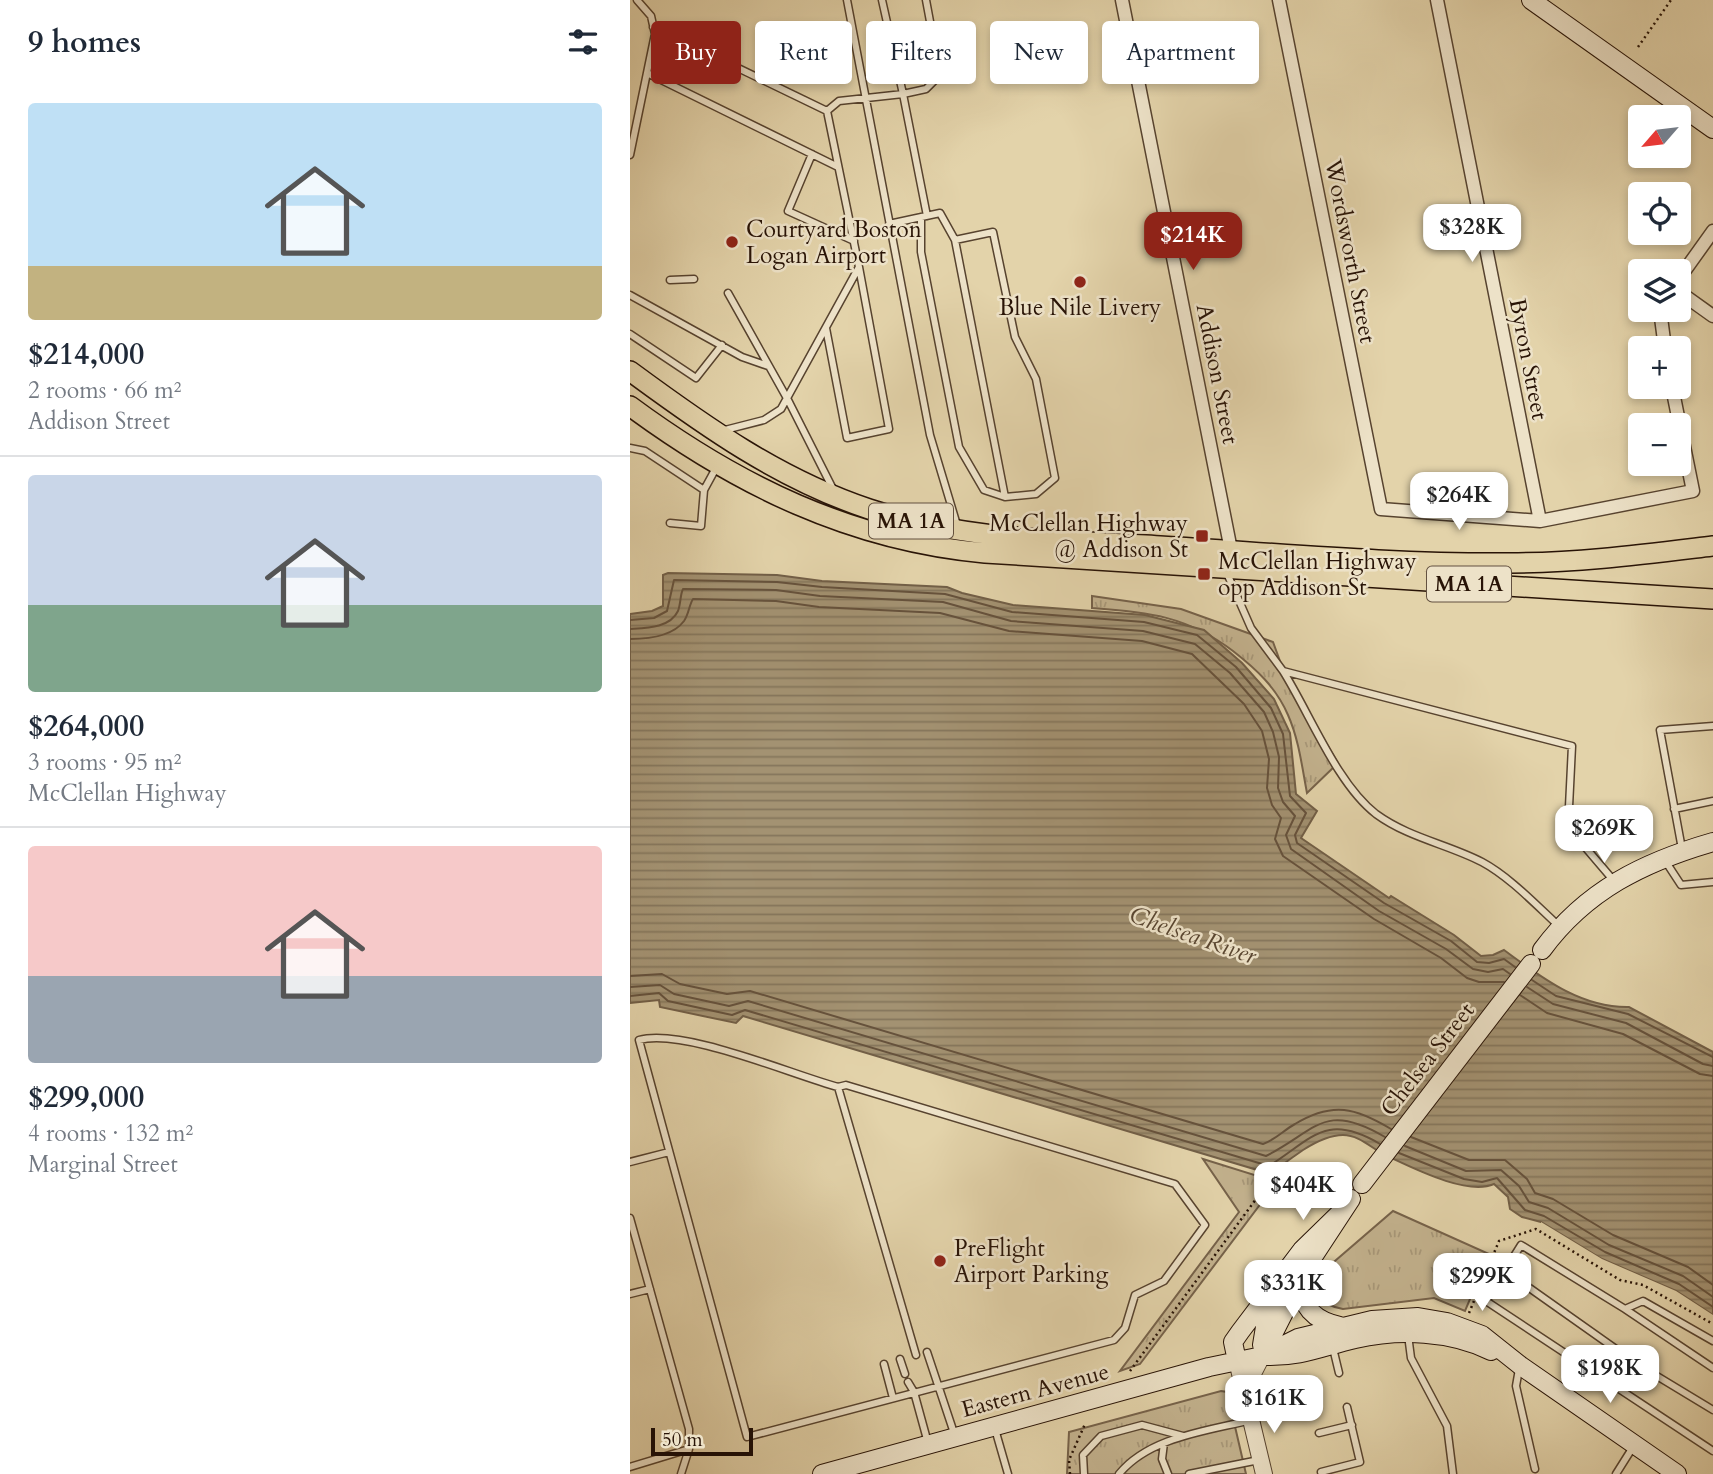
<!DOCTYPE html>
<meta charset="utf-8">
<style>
:root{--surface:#fff;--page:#f6f6f7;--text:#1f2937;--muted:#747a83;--line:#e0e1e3;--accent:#8f2418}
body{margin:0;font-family:Cardo,serif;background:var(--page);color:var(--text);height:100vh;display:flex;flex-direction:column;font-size:26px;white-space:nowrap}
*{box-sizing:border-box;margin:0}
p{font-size:23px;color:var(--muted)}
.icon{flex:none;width:38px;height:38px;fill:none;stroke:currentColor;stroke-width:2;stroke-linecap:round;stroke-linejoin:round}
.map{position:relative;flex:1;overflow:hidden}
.panel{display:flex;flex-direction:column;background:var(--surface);width:630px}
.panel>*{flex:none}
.banner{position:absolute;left:21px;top:21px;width:665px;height:63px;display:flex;gap:14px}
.needle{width:46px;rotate:242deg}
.controls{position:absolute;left:998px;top:105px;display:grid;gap:14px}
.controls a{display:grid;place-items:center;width:63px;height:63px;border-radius:7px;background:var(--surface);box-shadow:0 4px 10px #0003;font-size:35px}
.scale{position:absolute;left:21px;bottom:18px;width:102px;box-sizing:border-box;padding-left:7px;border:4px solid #281306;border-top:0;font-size:19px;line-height:24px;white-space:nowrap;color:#281306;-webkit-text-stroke:5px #ede2c8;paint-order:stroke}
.price{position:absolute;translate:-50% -60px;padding:0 16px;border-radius:14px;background:#fff;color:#222;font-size:23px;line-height:46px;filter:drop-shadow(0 2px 4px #0008)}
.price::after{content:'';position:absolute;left:50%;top:42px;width:21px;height:16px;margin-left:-10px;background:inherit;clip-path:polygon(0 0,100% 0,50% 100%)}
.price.selected{background:var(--accent);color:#fff}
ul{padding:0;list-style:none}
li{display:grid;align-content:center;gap:14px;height:371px;padding:0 28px}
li+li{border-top:2px solid var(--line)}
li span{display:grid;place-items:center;height:217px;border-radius:7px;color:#555}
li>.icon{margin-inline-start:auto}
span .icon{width:126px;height:126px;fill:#fffc;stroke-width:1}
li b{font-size:30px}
h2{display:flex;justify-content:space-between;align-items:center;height:84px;padding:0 28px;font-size:30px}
.chip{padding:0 24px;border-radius:7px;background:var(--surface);box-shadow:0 4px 10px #0003;font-size:24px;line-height:63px}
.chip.selected{background:var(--accent);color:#fff}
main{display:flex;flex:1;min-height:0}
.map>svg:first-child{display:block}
</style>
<main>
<section class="panel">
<h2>9 homes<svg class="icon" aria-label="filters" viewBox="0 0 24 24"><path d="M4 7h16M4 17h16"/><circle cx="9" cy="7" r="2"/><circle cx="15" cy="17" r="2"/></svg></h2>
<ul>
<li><span style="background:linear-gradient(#bfe0f5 75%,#c2b280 0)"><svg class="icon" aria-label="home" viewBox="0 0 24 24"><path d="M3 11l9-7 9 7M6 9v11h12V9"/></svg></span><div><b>$214,000</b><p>2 rooms · 66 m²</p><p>Addison Street</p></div></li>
<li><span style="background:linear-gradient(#c9d6e8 60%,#7fa58c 0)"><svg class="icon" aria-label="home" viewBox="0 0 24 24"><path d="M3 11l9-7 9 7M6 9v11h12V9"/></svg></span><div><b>$264,000</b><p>3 rooms · 95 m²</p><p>McClellan Highway</p></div></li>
<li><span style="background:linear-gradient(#f6c9c9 60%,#9aa5b1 0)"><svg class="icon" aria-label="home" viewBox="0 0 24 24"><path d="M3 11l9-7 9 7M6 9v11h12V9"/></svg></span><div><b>$299,000</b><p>4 rooms · 132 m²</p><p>Marginal Street</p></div></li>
</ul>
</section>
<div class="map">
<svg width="1083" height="1474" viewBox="0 0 1083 1474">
<defs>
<pattern id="grass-tufts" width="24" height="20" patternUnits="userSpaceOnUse" patternTransform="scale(1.75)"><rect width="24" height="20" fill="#c3b28e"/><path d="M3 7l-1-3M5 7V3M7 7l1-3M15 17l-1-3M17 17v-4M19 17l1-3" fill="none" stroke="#a89879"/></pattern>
<pattern id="water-rules" width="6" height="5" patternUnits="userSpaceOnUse" patternTransform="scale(1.75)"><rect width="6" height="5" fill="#a39272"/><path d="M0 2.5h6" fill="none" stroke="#85765c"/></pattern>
</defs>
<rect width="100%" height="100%" fill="#e3d3aa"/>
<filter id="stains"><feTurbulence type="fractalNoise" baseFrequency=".00286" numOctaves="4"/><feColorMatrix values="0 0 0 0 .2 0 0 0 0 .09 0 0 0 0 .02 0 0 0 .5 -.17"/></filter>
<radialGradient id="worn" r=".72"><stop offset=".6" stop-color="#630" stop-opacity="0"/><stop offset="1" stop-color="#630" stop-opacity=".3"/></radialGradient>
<path fill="url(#grass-tufts)" stroke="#76624a" stroke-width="2" d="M 462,596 L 551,609 L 643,642 L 654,672 L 708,763 L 677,793 C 672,767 669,740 658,715 C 646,687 626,669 603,651 C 557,616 518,612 462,608 Z
M 573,1159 L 647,1182 L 510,1364 L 490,1371 L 609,1212 Z
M 763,1211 L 859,1254 L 835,1311 L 804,1298 L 713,1309 C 692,1306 685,1293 691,1273 Z
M 591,1391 L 597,1392 L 616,1474 L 437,1474 L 439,1432 Z"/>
<path fill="url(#water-rules)" stroke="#725f47" stroke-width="2" d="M 38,573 L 147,575 L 192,581 L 317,587 L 332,593 L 383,605 L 515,615 L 574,630 L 612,663 L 644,699 L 660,733 L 666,794 L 687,811 L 671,838 L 759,898 L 761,896 L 824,935 L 851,956 L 863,955 L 874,950 C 911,977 950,1008 999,1007 L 1083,1052 L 1083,1315 L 1046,1291 L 972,1259 L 911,1222 L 892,1217 L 880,1209 L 878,1197 L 864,1184 C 837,1196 783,1168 757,1156 C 742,1149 730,1135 713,1135 C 699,1135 684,1143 673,1150 C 662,1158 651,1164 644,1175 L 113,1016 L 106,1023 L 30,1007 L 29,1000 L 0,1003 L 0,614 L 22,611 L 33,606 L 33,575 Z"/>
<path fill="#e3d3aa" d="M 911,1222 L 972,1259 L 1046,1291 L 1083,1315 L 1083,1318 L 1045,1294 L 970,1262 L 911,1226 Z"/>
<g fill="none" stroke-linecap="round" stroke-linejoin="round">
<path stroke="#66523c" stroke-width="2" d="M 0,620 L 24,618 L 37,611 L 44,580 L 147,582 L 192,587 L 315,594 L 382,612 L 514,622 L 567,635 L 606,667 L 641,708 L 653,734 L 660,796 L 676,813 L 665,835 L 667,843 L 754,903 L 821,941 L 847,962 L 859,963 L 874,959 L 885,967
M 0,629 C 16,628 40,628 48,611 C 51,603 50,595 53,589 L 146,590 L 190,596 L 313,602 L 381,621 L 513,631 L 565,644 L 600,673 L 634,712 L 643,732 L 649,757 L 648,788 L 653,802 L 665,816 L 656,835 L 661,849 L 749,911 L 816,949 L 843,969 L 858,972 L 873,969 L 880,974
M 0,639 C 18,639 42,637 54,621 C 59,614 59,605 63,599 L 146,601 L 189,607 L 310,613 L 379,631 L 512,641 L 562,654 L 614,704 L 632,731 L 639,759 L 637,788 L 642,805 L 651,818 L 645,839 L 653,856 L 744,919 L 811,958 L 837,978 L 849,982 L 874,982
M 0,976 L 32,974 L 50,984 L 97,994 L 120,991 L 633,1144 C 645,1140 654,1130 665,1124 C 703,1101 726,1108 761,1129
M 902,980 L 926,996 L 998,1014 L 1083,1057
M 0,987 L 30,985 L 44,994 L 99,1006 L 118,1001 L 636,1156 C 687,1130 694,1101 755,1137
M 897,987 L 923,1004 L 996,1023 L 1073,1064 L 1083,1066
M 890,995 L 917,1013 L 993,1034 L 1070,1074 L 1083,1076
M 0,996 L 29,993 L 38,1001 L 102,1015 L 115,1010 L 639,1166 C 683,1138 696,1112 750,1144
M 781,1137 L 839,1160 L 875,1160 L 897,1179 L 905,1193 L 923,1199 L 983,1235 L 1058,1267 L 1083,1285
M 775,1146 L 836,1171 L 871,1170 L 889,1186 L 899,1202 L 918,1208 L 979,1245 L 1053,1276 L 1083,1297
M 769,1153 L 834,1179 L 852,1182 L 867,1178 L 895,1210 L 914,1216 L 975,1252 L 1049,1284 L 1083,1307"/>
<g stroke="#57432f" stroke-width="9">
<path id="service" d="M 217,0 L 300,435 L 327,525
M 252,0 L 273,94 L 296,89 L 310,75 L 296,0
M 23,27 L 197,111
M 17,73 L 208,167
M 197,111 L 209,101 L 273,94 L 297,216
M 182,154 L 158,211 L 224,241
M 0,155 L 25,34 L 21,16 L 7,0
M 291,217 L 291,252 L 329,447 L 354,490 L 375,497
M 259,224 L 310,213 L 325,240 L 363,232 L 385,337 L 406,379 L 425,478 L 406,494 L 375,497 L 325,240
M 40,280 L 64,279
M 98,293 L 158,400 L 203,489
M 0,295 L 112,357 L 138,366
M 196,328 L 217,438 L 259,429 L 229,267
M 0,334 L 66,378 L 92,345
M 91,431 L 134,420 L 151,409 L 229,267 L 197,111
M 0,448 L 15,451 L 74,490
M 40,523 L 71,526 L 74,490 L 86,468
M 596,571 L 621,628 L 653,671 L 942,746 L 938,827 L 984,881
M 653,671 C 680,714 707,784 746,814 C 779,838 817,844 852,862 C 880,877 907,906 930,927
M 1044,809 L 1083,801
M 1052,849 L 1030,730 L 1083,726
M 1034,859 L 1051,885 L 1083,882
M 208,1087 C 160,1074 54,1028 9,1040 L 117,1437 L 484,1340 L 495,1328 L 505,1295 L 534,1281 L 575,1225 L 545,1184 L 216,1085 L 208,1087 L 286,1355
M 0,1162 L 39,1152
M 0,1218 L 59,1429 L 59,1449 L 51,1474
M 874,1270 L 1007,1364 L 1083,1410
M 0,1294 L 20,1289
M 995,1309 L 1083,1368
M 778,1335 L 781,1358 L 817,1426 L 823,1474
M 1083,1341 L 1013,1301 L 995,1309 L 891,1245 L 856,1301 L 1083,1451
M 703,1348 L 709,1373
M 297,1352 L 325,1436
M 270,1359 L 275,1374
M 254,1364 L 263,1398
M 889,1369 L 886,1386 L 905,1469
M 278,1382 L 284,1392 L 298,1443
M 365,1429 L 378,1474
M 689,1433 L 722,1425
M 534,1443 L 532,1459 L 538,1474
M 0,1467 L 59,1449
M 691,1472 L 730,1462 L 717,1407
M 454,1474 L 453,1455 L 471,1436 L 512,1425 L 553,1436
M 489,1474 C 519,1437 577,1431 621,1420
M 559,1474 L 629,1460
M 986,1474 L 1003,1447"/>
</g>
<g stroke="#57432f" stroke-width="15">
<path id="minor" d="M 492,0 L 601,550
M 649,0 L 751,509 L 910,521 L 1063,491 L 1042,387
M 807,0 L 910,521
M 1048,280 L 1083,231
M 1048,291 L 1083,316
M 1030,310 L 1035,348"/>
</g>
<g stroke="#57432f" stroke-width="18">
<path id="tertiary" d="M 607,1361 L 634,1474
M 614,1391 L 632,1356"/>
</g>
<g stroke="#281306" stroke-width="20">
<path id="secondary" d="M 901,0 L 1083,129
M 912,950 C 956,890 1014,862 1083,842
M 732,1184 L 901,964
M 672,1278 C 668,1306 685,1321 710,1326
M 632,1345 L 636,1321 L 647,1292
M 632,1356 L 679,1263 L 721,1199
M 636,1356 C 671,1357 691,1347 725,1339 C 769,1329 821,1331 861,1351
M 607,1361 L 603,1342 L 610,1332 L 672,1250 L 712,1211
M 192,1474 L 579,1367 L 632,1356 L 668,1338 L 742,1320 L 788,1317 L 817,1322 L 852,1335 L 891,1366 L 1047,1474"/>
</g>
<g stroke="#281306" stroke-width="22">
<path id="trunk" d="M 0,371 C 76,427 149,479 239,509 C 332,540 433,540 530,546 C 646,553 764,564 880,563 C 948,563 1016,554 1083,546
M 0,406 C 107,485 221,541 355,553 L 1083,599"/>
</g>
<path stroke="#281306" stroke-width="2.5" stroke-dasharray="2 3.5" stroke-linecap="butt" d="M 1008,47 L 1041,0
M 839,1313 L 869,1241 L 906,1229 L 990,1280 L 1013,1285 L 1083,1324
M 500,1371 L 629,1195
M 440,1474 L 439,1460 L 455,1424"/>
<use href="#service" stroke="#ede2c8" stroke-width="6"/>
<use href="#minor" stroke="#ede2c8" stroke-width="12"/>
<use href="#tertiary" stroke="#ede2c8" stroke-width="16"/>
<use href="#secondary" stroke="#ede2c8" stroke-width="18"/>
<use href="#trunk" stroke="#e3d3aa" stroke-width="19"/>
</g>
<g fill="#8f2418" stroke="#ede2c8" stroke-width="2.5">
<circle cx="102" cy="242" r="7"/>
<circle cx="450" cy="282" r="7"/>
<rect x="565" y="529" width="14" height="14" rx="3.5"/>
<rect x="567" y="567" width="14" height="14" rx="3.5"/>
<circle cx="310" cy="1261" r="7"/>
</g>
<g text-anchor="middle" stroke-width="5" stroke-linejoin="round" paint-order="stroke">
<g fill="#ede2c8" stroke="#635140" stroke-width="2">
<rect x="239" y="503.5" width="84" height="35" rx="5"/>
<rect x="797" y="566.5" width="84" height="35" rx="5"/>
</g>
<g font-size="21" font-weight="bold" fill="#281306">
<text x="281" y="528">MA 1A</text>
<text x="839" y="591">MA 1A</text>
</g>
<g font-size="23" fill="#281306" stroke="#ede2c8" text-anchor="start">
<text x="116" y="237">Courtyard Boston<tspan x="116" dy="26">Logan Airport</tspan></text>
<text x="450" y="315" text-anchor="middle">Blue Nile Livery</text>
<text x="558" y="531" text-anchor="end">McClellan Highway<tspan x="558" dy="26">@ Addison St</tspan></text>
<text x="588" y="569">McClellan Highway<tspan x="588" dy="26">opp Addison St</tspan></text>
<text x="324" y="1256">PreFlight<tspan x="324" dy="26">Airport Parking</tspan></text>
</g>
<g font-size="23" fill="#281306" stroke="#ede2c8">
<text transform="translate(721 251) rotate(79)" y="8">Wordsworth Street</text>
<text transform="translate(899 359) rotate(79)" y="8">Byron Street</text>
<text transform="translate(588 374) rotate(79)" y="8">Addison Street</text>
<text transform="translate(797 1059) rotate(-52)" y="8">Chelsea Street</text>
<text transform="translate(405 1390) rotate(-15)" y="8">Eastern Avenue</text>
</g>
<g font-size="24" font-style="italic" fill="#594631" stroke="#ede2c8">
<text transform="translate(563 935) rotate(19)" y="8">Chelsea River</text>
</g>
</g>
<rect width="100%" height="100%" filter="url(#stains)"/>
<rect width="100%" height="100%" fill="url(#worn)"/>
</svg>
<div class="controls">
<a><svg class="needle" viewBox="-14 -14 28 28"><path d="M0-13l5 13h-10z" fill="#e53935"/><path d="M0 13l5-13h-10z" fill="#747a83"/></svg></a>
<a><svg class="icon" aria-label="locate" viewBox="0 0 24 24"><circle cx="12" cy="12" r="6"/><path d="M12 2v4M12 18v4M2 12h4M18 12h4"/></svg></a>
<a><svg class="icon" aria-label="layers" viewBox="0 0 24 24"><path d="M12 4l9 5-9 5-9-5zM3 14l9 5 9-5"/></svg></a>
<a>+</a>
<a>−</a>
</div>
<div class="scale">50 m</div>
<b class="price" style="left:842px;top:264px">$328K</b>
<b class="price selected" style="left:563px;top:272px">$214K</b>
<b class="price" style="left:829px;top:532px">$264K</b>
<b class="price" style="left:974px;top:865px">$269K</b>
<b class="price" style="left:673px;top:1222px">$404K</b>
<b class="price" style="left:852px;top:1313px">$299K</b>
<b class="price" style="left:663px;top:1320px">$331K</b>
<b class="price" style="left:980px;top:1405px">$198K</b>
<b class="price" style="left:644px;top:1435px">$161K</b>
<div class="banner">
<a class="chip selected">Buy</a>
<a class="chip">Rent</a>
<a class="chip">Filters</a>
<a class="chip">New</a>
<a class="chip">Apartment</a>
</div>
</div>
</main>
